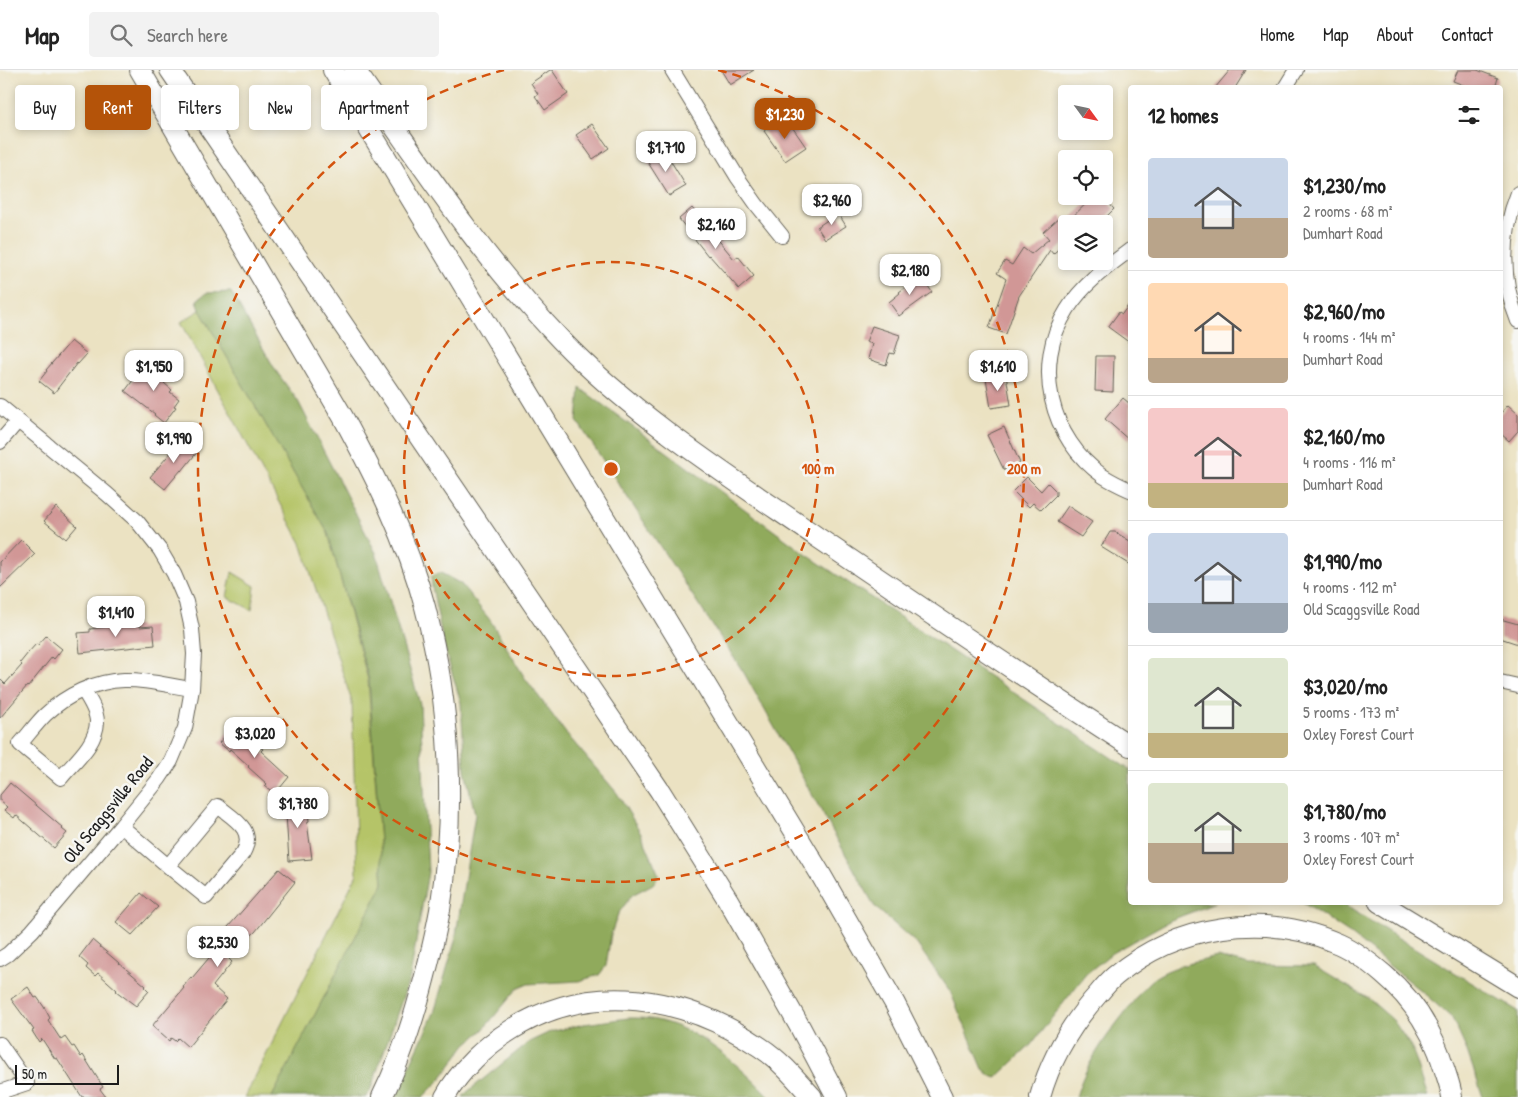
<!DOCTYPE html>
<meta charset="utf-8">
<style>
:root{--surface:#fff;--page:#f2f2f2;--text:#222;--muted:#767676;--line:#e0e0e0;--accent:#b45309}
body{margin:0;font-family:"Patrick Hand",sans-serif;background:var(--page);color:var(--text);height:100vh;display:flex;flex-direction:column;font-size:19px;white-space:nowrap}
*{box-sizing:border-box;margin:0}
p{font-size:16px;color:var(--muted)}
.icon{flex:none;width:28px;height:28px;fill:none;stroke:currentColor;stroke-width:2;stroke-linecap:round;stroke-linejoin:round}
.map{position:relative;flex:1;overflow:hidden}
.drawer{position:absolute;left:1128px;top:15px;width:375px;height:820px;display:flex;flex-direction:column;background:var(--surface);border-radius:5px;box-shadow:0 2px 8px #0003}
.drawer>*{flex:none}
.top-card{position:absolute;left:15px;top:15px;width:475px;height:45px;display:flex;gap:10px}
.needle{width:32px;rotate:123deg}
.buttons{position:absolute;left:1058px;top:15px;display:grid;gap:10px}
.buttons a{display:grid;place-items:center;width:55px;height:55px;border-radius:5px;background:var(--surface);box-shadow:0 2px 8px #0003;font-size:25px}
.scale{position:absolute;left:15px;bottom:12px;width:104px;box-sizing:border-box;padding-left:5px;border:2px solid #1c1c1c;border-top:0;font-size:14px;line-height:18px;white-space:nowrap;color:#1c1c1c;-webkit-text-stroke:4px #f6f6f2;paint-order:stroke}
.price{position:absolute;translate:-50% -42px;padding:0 11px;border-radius:10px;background:#fff;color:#222;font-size:16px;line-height:32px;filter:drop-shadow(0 1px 2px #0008)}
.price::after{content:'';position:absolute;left:50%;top:30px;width:15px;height:11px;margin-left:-8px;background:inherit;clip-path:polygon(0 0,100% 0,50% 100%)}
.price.on{background:var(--accent);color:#fff}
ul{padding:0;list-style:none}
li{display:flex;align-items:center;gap:15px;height:125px;padding:0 20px}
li+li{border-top:1px solid var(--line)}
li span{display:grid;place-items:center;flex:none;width:140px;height:100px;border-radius:5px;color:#555}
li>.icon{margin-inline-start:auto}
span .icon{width:60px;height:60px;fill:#fffc;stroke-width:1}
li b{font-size:21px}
h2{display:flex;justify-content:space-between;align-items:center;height:60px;padding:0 20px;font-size:21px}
.pill{padding:0 18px;border-radius:5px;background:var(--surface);box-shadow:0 2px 8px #0003;font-size:18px;line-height:45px}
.pill.on{background:var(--accent);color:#fff}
header{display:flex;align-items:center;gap:30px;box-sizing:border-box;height:70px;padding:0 25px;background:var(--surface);border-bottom:1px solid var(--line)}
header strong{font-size:24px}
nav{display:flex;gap:28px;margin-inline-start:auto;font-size:18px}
.search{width:350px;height:45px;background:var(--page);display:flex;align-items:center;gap:12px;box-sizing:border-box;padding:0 18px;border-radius:5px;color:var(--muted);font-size:19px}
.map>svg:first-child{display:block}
</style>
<header>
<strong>Map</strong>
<div class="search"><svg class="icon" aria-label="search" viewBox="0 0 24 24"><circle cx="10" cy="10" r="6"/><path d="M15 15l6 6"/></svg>Search here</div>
<nav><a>Home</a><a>Map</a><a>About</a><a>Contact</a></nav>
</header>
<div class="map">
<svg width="1518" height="1027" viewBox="0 0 1518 1027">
<rect width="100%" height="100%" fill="#f6f6f2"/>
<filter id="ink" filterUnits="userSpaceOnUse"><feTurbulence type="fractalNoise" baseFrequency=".02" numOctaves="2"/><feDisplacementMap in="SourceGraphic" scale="10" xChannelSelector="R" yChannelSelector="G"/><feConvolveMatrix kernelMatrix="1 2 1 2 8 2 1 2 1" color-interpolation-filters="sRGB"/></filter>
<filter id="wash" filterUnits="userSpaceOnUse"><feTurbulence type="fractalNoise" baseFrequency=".0096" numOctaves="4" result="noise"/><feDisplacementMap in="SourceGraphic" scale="20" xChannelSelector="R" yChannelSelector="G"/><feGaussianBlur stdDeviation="1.12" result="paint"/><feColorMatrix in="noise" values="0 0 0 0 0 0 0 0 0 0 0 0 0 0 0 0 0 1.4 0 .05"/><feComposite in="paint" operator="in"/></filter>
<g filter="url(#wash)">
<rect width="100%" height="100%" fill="#ebe2c2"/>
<path fill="#b5c467" stroke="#687042" d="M 200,240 L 328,463 L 368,610 L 383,814 L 272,1027 L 245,1027 L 357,804 L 352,632 L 301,473 L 181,252 Z
M 232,502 L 255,516 L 252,540 L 227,527 Z"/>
<path fill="#90aa5c" stroke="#56633c" d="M 231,222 L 276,301 L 298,331 L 376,483 L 420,634 L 428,802 L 410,907 L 370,1021 L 366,1027 L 272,1027 L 383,814 L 369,610 L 328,463 L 200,240 L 197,230 L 206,223 Z
M 580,318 L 807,485 L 1130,700 L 1130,832 L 1215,833 L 1171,850 L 1112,883 L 1086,904 L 1030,976 L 996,1008 L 991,1006 L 983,999 L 950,921 L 916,873 L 875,837 L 744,603 L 577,351 Z
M 441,503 L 461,514 L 490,550 L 525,608 L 565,662 L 617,723 L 641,763 L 659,805 L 653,814 L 632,825 L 618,844 L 611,864 L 606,896 L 599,905 L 579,911 L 528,914 L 517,919 L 482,961 L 466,974 L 440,1010 L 423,1027 L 395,1027 L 434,943 L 455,871 L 475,744 L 465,700 L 461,633 L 444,576 L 432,517 L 431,506 Z
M 1303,833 L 1341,833 L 1518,941 L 1518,1027 L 1483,1027 L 1467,981 L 1452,948 L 1427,926 L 1350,864 Z
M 1217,887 L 1249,895 L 1314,896 L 1369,929 L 1393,950 L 1412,978 L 1428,1027 L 1076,1027 C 1086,992 1108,964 1130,936 C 1138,925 1147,911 1159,905 C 1176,895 1198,892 1217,887 Z
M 628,948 C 635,948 644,948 651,949 C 699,957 737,994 770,1027 L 463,1027 L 466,1023 L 529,972 L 550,962 L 584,954 Z"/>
<g id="blocks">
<path fill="#d19796" d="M 550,0 L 552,0 L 568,24 L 545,40 L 535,26 L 538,24 L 531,13 Z
M 721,0 L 754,0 L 730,15 Z
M 1230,0 L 1246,0 L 1235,18 L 1215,18 Z
M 1458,0 L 1477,0 L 1498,8 L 1495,18 L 1471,18 L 1453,11 Z
M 778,51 L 781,56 L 788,51 L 806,77 L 785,91 L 764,61 Z
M 592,54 L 609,78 L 593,89 L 576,65 Z
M 664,80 L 686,116 L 669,126 L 647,91 Z
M 1094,126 L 1102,126 L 1114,139 L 1099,154 L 1066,154 L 1066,172 L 1053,184 L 1050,180 L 1019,226 L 1006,264 L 989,258 L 1006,209 L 997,203 L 1005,191 L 1012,195 L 1023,178 L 1031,184 L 1049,169 L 1043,162 L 1061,146 L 1066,153 Z
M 692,138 L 734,189 L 738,186 L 754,206 L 739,219 L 709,185 L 708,186 L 679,149 Z
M 838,143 L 846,156 L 825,169 L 817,157 Z
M 921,206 L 932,222 L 899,246 L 889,232 L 900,223 L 899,222 Z
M 1130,233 L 1130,273 L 1108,257 L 1119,242 L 1122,244 Z
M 872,256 L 900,265 L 894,284 L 890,283 L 886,295 L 868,289 L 872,274 L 866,272 Z
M 71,271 L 87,284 L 78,294 L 77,293 L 54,323 L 39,311 L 47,301 L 46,300 Z
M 1096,286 L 1114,286 L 1113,322 L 1095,321 Z
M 153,293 L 169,305 L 164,313 L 172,320 L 170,322 L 179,329 L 174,336 L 176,337 L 164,353 L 154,345 L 155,344 L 125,321 L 137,305 L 138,306 L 143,301 L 145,303 Z
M 1006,305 L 1011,335 L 991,338 L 986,308 Z
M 1123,328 L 1130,334 L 1130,371 L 1105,349 Z
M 1508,335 L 1518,344 L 1518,361 L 1509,371 L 1500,363 L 1500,344 Z
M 1004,357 L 1020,393 L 1004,400 L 987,365 Z
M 183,368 L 198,381 L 182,401 L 181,400 L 165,419 L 150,407 Z
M 1027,407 L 1041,421 L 1048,413 L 1056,421 L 1056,425 L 1041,440 L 1033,433 L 1029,437 L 1013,421 Z
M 1068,436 L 1092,452 L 1081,467 L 1057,452 Z
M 56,437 L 77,456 L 66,469 L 44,451 Z
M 1110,462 L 1115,462 L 1130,471 L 1130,495 L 1101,477 Z
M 21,470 L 35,484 L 0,518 L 0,492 Z
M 1500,549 L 1518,554 L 1518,574 L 1500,568 Z
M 127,554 L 127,556 L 140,555 L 140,557 L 153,556 L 155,575 L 80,583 L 78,563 L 90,562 L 90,559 Z
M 46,566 L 62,579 L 54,589 L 52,587 L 28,617 L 27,616 L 0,648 L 0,609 L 5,614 L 22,595 L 20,593 L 28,583 L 36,574 L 38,575 Z
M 232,657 L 263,679 L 261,681 L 289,707 L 275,724 L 265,716 L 267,714 L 248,697 L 249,696 L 230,679 L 229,681 L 219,673 Z
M 10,713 L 63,758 L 62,759 L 67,763 L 54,778 L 16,745 L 14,748 L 4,740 L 7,737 L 0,731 L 0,725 Z
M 306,726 L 309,751 L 307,752 L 312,789 L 289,791 L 285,728 Z
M 279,799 L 295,812 L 255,862 L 246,870 L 245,869 L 229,889 L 232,892 L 213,916 L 227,929 L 188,977 L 178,968 L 175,971 L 171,968 L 169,971 L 152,956 L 184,918 L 183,917 L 191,907 L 192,908 L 225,869 L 221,865 Z
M 141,823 L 158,837 L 132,865 L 116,852 Z
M 92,870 L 146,916 L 145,917 L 149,921 L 136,936 L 116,921 L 117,920 L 98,903 L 95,906 L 86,898 L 88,895 L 79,887 Z
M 28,917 L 35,928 L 37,927 L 44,937 L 50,948 L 48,950 L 61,970 L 65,967 L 72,977 L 74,976 L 81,987 L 83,985 L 103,1017 L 100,1019 L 106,1027 L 82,1027 L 57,988 L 55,989 L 42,969 L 39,972 L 32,961 L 34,960 L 11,929 Z"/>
</g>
</g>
<g filter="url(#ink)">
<use href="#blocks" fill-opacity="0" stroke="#646156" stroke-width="1"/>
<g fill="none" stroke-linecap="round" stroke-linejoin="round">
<g stroke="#646156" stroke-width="16">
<path id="minor" d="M 672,0 L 738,108 L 757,135 L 782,166
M 1285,18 L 1296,0
M 1518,123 C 1501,165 1501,210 1518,251
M 1130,180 C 1107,197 1082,215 1067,240 C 1032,295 1050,369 1103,406 C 1111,411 1121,416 1130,420
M 0,336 L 107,424 L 137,451 L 160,480 L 174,504 L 186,532 L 192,559 L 194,584 L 192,619 L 185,658 L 171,691 L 159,709 L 121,756 L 32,861 L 8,884 L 0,889
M 0,372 L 18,351
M 1500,612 L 1518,616
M 83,620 C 89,629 97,641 97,652 C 96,675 74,692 61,708 L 20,674 C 28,665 36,654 45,645 C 66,625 95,611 124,610 C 146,609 170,616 192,619
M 121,756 L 168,796 L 218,736 C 234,749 256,760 243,783 L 206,827 L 168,796
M 0,974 L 27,1013 L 0,1022"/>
</g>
<g stroke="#646156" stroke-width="22">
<path id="highway" d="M 140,0 L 343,347 C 376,408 407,469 425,537 C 451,635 456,740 440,840 C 435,867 428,895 421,921 C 411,957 399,993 382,1027
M 170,0 L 660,721 L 728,830 L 800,957 L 837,1027
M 333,0 L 821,805 L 895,934 L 942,1027
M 355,0 C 420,93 482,188 561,270 C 634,346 730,407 817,467 C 921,537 1024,608 1130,676
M 1379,832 L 1518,917
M 445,1027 C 460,1000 485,976 511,960 C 591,909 685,926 760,977 C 780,990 796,1009 812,1027
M 1040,1027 C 1051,988 1072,953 1099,923 C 1104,917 1109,911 1115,906 C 1177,854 1265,841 1339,874 C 1355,881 1370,893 1383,904 C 1414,930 1434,963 1445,1001 C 1448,1010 1451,1018 1452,1027"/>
</g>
<use href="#minor" stroke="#fff" stroke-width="14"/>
<use href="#highway" stroke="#fff" stroke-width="20"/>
</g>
</g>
<g fill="none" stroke="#d4530e" stroke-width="2.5" stroke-dasharray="9 6">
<circle cx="611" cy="399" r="207"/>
<path d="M718 0A413 413 0 1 1 504 0"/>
</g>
<g text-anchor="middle" stroke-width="5" stroke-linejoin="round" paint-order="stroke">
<g font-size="18" fill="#1c1c1c" stroke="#f6f6f2">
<text transform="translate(108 740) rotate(-51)" y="6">Old Scaggsville Road</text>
</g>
</g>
<circle cx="611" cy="399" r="8" fill="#d4530e" stroke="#f6f6f2" stroke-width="2.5"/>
<g font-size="15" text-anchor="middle" font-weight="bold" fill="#d4530e" stroke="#f6f6f2" stroke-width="5" stroke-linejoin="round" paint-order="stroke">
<text x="818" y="404">100 m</text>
<text x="1024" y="404">200 m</text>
</g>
</svg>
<div class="buttons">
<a><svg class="needle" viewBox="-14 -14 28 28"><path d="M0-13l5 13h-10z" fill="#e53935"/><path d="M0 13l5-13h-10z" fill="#767676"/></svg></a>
<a><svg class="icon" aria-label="locate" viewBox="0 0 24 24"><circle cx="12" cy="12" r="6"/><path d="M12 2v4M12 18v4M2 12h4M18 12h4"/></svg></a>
<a><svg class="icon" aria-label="layers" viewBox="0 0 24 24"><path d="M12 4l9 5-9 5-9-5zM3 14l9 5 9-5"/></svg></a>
</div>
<div class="scale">50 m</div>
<b class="price on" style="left:785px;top:70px">$1,230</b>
<b class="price" style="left:666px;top:103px">$1,710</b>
<b class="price" style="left:832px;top:156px">$2,960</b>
<b class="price" style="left:716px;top:180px">$2,160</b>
<b class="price" style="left:910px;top:226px">$2,180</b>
<b class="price" style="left:154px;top:322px">$1,950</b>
<b class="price" style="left:998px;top:322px">$1,610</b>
<b class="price" style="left:174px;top:394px">$1,990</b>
<b class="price" style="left:116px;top:568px">$1,410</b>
<b class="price" style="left:255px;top:689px">$3,020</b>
<b class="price" style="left:298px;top:759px">$1,780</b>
<b class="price" style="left:218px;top:898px">$2,530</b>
<div class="top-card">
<a class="pill">Buy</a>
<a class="pill on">Rent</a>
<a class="pill">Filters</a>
<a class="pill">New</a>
<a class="pill">Apartment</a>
</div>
<section class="drawer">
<h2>12 homes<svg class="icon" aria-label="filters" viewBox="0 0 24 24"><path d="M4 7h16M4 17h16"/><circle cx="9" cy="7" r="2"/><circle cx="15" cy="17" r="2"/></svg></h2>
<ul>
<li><span style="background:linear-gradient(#c9d6e8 60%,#b9a48a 0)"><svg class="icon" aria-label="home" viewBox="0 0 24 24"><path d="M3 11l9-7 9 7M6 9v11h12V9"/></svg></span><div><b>$1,230/mo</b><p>2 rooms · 68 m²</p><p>Dumhart Road</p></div></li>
<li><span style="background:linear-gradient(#ffd9b3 75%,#b9a48a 0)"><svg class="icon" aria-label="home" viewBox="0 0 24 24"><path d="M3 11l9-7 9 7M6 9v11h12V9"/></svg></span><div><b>$2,960/mo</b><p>4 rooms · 144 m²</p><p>Dumhart Road</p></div></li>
<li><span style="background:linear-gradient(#f6c9c9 75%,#c2b280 0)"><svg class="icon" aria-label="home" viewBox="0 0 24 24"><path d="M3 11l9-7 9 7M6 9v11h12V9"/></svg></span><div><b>$2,160/mo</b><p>4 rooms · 116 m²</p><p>Dumhart Road</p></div></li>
<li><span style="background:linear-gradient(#c9d6e8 70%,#9aa5b1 0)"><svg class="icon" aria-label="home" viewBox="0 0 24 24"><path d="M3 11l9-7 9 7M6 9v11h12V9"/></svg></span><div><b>$1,990/mo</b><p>4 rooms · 112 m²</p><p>Old Scaggsville Road</p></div></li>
<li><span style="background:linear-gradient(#dfe7d0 75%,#c2b280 0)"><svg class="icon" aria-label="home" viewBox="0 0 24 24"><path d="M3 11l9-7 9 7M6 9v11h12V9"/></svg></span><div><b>$3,020/mo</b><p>5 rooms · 173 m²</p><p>Oxley Forest Court</p></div></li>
<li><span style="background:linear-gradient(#dfe7d0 60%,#b9a48a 0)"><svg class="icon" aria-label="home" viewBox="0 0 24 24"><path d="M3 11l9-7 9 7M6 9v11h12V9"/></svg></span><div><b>$1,780/mo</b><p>3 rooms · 107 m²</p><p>Oxley Forest Court</p></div></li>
</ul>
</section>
</div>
